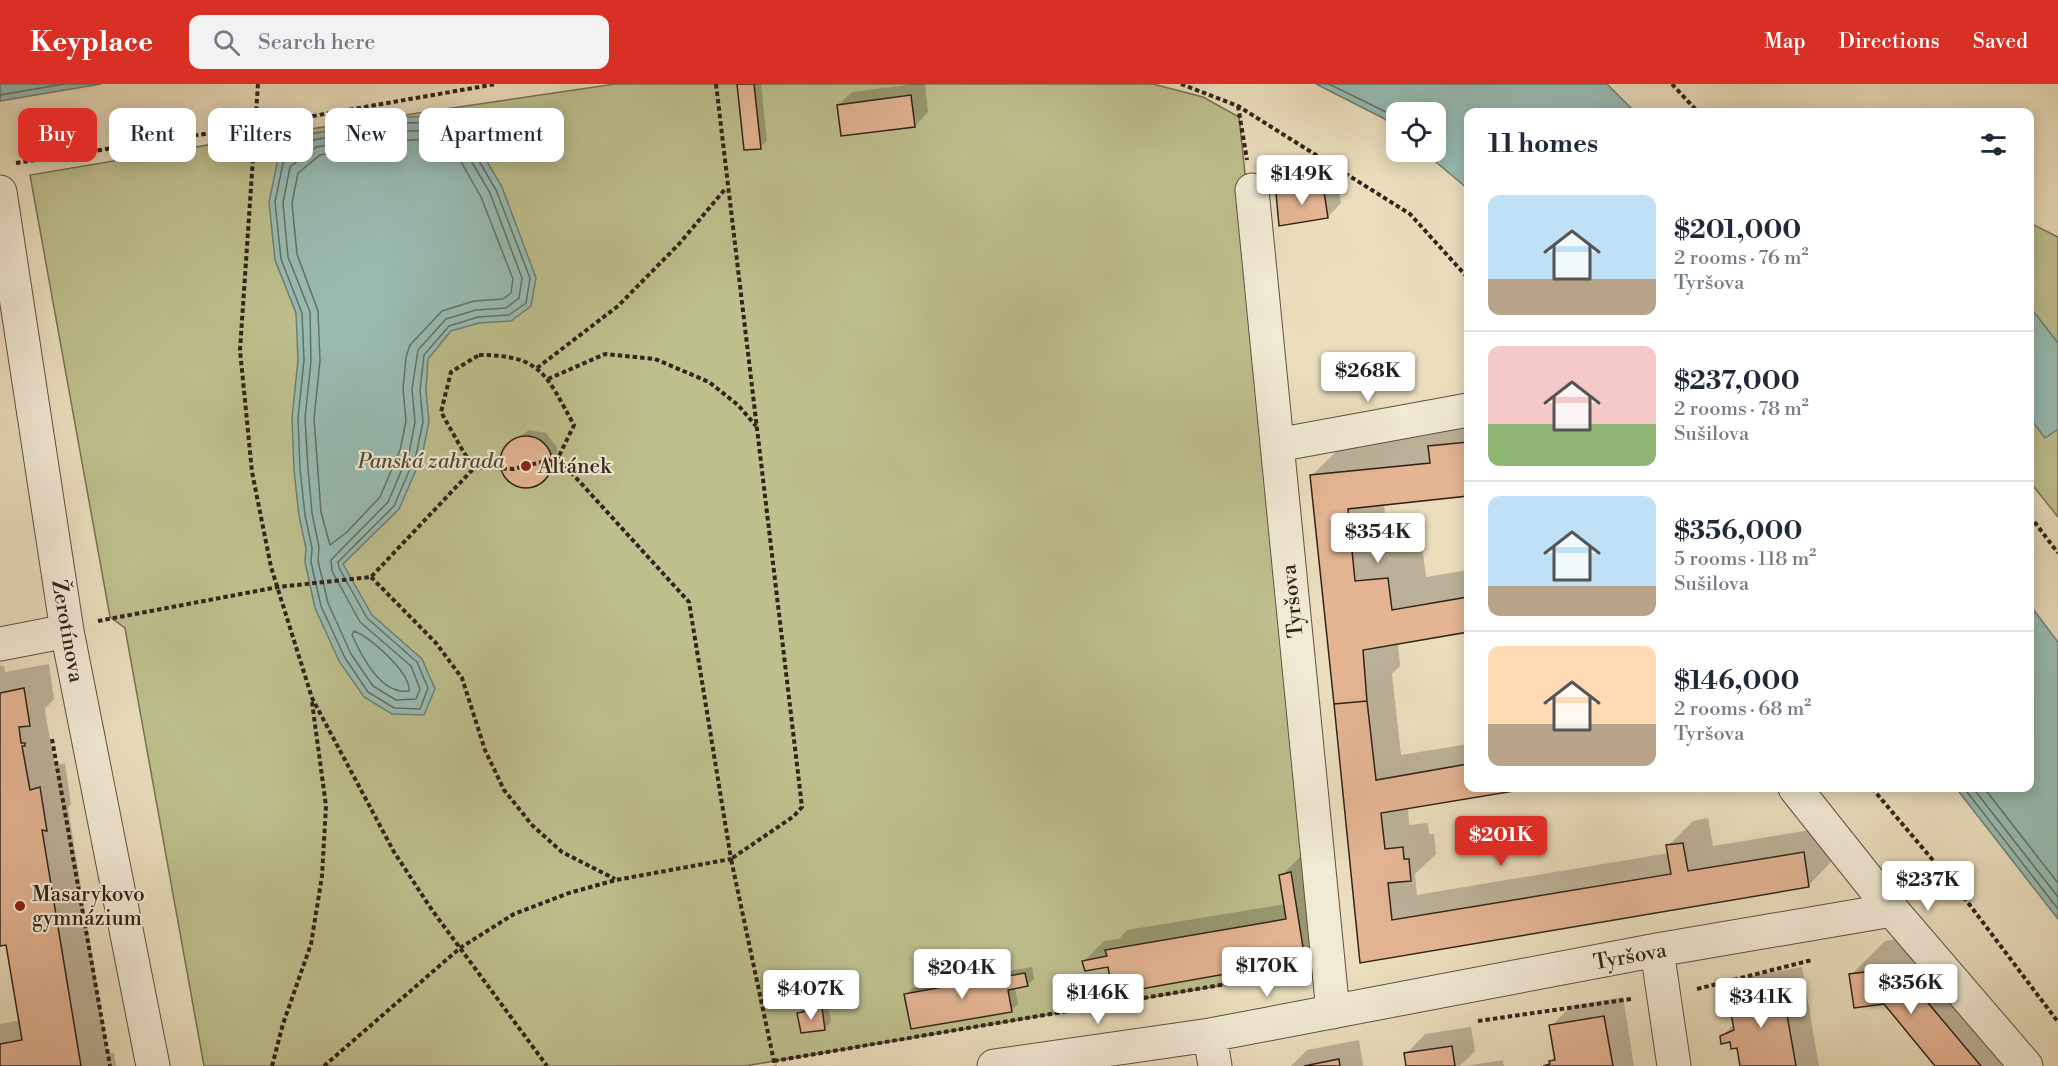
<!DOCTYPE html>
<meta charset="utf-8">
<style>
:root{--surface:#fff;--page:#f2f2f3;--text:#1f2937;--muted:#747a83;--line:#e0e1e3;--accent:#d93025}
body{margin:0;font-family:"Libre Bodoni",serif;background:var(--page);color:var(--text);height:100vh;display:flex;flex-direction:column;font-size:22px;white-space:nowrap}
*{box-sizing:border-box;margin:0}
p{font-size:20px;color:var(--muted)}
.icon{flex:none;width:33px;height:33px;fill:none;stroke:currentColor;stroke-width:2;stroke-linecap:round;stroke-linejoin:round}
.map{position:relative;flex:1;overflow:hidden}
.details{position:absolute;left:1464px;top:24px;width:570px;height:684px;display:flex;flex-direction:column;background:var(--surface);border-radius:12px;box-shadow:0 3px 15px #0003}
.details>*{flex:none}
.guide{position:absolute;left:18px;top:24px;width:570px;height:54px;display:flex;gap:12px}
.buttons{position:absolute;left:1386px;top:18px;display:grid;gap:12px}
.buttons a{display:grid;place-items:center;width:60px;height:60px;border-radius:12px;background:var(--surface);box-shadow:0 3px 15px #0003;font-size:30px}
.price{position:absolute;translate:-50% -51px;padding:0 14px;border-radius:6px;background:#fff;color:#222;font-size:20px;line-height:39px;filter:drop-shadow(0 2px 3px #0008)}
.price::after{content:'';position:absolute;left:50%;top:36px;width:18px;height:14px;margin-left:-9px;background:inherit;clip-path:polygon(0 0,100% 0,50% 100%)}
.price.on{background:var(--accent);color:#fff}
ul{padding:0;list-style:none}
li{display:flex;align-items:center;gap:18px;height:150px;padding:0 24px}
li+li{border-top:2px solid var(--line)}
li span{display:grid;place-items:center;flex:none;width:168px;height:120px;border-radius:12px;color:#555}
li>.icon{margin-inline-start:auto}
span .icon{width:72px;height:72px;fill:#fffc;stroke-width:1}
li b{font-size:26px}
h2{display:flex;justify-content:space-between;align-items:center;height:72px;padding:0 24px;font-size:26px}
.tag{padding:0 21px;border-radius:12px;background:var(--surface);box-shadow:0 3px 15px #0003;font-size:21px;line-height:54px}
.tag.on{background:var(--accent);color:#fff}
header{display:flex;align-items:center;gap:36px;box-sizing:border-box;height:84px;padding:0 30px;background:var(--accent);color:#fff}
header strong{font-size:28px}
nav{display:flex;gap:33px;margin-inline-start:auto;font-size:21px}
.search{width:420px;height:54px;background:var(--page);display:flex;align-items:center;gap:15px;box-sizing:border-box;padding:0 21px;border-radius:12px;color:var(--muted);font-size:22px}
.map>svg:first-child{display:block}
</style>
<header>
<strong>Keyplace</strong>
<div class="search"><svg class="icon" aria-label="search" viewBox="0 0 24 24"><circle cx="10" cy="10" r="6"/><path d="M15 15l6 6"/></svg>Search here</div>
<nav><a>Map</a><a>Directions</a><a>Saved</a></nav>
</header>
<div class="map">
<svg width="2058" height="982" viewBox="0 0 2058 982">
<rect width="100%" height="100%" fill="#eadebd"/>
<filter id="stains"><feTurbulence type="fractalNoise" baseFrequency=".00333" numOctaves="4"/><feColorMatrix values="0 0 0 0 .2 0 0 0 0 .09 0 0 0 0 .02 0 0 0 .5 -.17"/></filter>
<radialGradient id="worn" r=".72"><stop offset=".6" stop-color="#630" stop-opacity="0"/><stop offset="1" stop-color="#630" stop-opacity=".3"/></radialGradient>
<path fill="#bdbf8d" stroke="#787154" stroke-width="1.5" d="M 615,0 L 1153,0 L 1203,13 L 1239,33 L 1329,883 L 745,982 L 204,982 L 125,544 L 110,533 L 30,91 L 255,53 Z
M 2030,139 L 2058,153 L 2058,433 L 2030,398 Z"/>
<path fill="#98bcb2" stroke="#6f7f75" stroke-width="1.5" d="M 0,0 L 101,0 L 0,17 Z
M 1316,0 L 1607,0 L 1635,28 L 1468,28 L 1468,105 L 1424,68 L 1436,68 L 1436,28 L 1396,28 L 1396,44 L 1383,34 Z
M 443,32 L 473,54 L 502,103 L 536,194 L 531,222 L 511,237 L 479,239 L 451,247 L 428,275 L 426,306 L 429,338 L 422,372 L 399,425 L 343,480 L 372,531 L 422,575 L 435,605 L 424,631 L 392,630 L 364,613 L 339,577 L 315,524 L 305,478 L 306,464 L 299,432 L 294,386 L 292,334 L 298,276 L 296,229 L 275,176 L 269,118 L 278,75 L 310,50 L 407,33 Z
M 2030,223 L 2058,259 L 2058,345 L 2045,354 L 2030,334 Z
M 2030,521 L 2058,558 L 2058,835 L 1956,704 L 2030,704 Z"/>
<path fill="#0003" d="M 738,0 L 761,0 L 767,57 L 760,63 Z
M 915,0 L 925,0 L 928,28 L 915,42 L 838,21 L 852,8 Z
M 1336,89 L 1341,119 L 1328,133 L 1278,110 L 1292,96 Z
M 1468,328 L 1468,411 L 1384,420 L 1389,464 L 1422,461 L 1426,493 L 1468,486 L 1468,547 L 1398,559 L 1400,582 L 1392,590 L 1401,671 L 1468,660 L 1468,704 L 1523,704 L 1408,723 L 1409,741 L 1428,739 L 1429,750 L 1434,750 L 1436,770 L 1415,790 L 1417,811 L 1669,769 L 1668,762 L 1693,737 L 1708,734 L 1713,762 L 1829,743 L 1833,776 L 1808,802 L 1362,878 L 1312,391 L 1346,358 L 1444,348 L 1463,329 Z
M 529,346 L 546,349 L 557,363 L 557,380 L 546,394 L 532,403 L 517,402 L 504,392 L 501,377 L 507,361 Z
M 49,580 L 54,615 L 45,625 L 46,633 L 55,682 L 65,679 L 71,720 L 68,724 L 108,969 L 114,969 L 116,982 L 0,982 L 0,940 L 20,936 L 8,860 L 0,861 L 0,582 L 4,582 L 5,588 Z
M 1310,769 L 1325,855 L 1305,875 L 1110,881 L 1084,877 L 1104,857 L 1119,855 L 1127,846 L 1285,820 L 1281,792 L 1301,772 Z
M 1930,851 L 2042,982 L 1937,982 L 1885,918 L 1851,891 L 1885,857 Z
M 989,883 L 990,890 L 1032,883 L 1034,895 L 1027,901 L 1015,903 L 1018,920 L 1012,926 L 906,911 L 912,904 L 944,898 L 950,889 Z
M 1802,883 L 1819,982 L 1742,982 L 1738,962 L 1722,952 L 1734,940 L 1730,912 L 1750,892 Z
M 1623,913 L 1634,982 L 1545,982 L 1556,971 L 1551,942 L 1571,922 Z
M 828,919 L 831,938 L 825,944 L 799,929 L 806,923 Z
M 1471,943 L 1475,967 L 1460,982 L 1407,982 L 1406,970 L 1425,950 Z
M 1359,956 L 1363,982 L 1291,982 L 1307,966 Z
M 1503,976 L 1504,982 L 1465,982 Z"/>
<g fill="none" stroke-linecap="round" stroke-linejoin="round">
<path stroke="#657066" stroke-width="1.5" d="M 1329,0 L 1386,28 L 1396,37
M 0,11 L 64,0
M 441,38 L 468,58 L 496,106 L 530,194 L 526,219 L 509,231 L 478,233 L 449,242 L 424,271 L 420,306 L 423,338 L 416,371 L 394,422 L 338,478 L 339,484 L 367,534 L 417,578 L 428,604 L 420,625 L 394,624 L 368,608 L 345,574 L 321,522 L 311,478 L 312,464 L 305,431 L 300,385 L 298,334 L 304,276 L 302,229 L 281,175 L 275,118 L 283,79 L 313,56 L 408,39 Z
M 439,46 L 463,63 L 490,109 L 522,194 L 519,214 L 506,224 L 476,226 L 446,235 L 418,266 L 412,305 L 415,338 L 409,369 L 388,418 L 331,476 L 332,487 L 360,538 L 411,582 L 420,605 L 416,615 L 396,616 L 373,602 L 351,570 L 328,519 L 318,477 L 319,463 L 312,429 L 308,384 L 305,334 L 311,277 L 310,228 L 288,173 L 283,119 L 290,83 L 316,63 L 409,47 Z
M 436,55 L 456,69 L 481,113 L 513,195 L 511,209 L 503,215 L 474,217 L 442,227 L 410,261 L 406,273 L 403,305 L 406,337 L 400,366 L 380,413 L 347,448 L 330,461 L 321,428 L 314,335 L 320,277 L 318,227 L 297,170 L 292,119 L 298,89 L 320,71 L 410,56 Z
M 354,547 C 371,554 411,589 409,607 C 381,611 362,573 352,551 Z
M 1964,704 L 2058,825
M 1973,704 L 2058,813
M 1984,704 L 2058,799"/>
</g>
<path fill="#e4b493" stroke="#32231a" stroke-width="1.5" d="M 737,0 L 754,0 L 761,65 L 744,66 Z
M 911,11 L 915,43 L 841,52 L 837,21 Z
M 1323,101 L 1328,134 L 1279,142 L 1276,109 Z
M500 378a26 26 0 1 1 52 0a26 26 0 1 1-52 0Z
M 1468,358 L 1468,412 L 1348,425 L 1355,497 L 1388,494 L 1392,526 L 1468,513 L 1468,548 L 1363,566 L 1367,617 L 1334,620 L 1310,391 L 1430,379 L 1428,362 Z
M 24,604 L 30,642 L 19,643 L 21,659 L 25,659 L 25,662 L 22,662 L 30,706 L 40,703 L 47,747 L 42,746 L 81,982 L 0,982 L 0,960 L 22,956 L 6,861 L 0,862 L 0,609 Z
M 1367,617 L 1376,696 L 1468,680 L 1468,704 L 1532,704 L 1381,729 L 1385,765 L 1403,763 L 1404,775 L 1409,775 L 1411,797 L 1388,799 L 1392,836 L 1671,790 L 1666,761 L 1683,759 L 1688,787 L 1804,768 L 1809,803 L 1360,879 L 1334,620 Z
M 1291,788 L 1305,876 L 1113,910 L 1108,883 L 1085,887 L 1082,877 L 1107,872 L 1105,866 L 1286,835 L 1279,791 Z
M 1896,884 L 1929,920 L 1981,982 L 1935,982 L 1884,920 L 1854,924 L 1849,890 Z
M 983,889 L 984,896 L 1025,889 L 1028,902 L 1008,906 L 1012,928 L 911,945 L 904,910 L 943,903 L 942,895 Z
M 1782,902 L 1796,982 L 1740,982 L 1737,964 L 1731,965 L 1730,958 L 1721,960 L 1720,952 L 1734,946 L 1728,912 Z
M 822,924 L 825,946 L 801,949 L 797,929 Z
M 1604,932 L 1613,982 L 1543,982 L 1550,980 L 1549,977 L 1555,976 L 1549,941 Z
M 1452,962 L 1455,982 L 1406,982 L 1404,969 Z
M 1339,975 L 1340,982 L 1304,982 Z"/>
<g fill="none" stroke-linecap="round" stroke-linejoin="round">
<g stroke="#605243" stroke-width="35">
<path id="street" d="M 1252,106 L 1333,928
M 0,108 L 67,547 L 153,982
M 1277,361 L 1468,326
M 0,560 L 67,547
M 1795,704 L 1892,826 L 2026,982
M 1657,866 L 1674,982
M 1210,951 L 1215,982
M 994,982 L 1210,951 L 1657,866 L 1892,826"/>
</g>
<path stroke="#32231a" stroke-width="4" stroke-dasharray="4.5 3" stroke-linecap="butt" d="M 258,0 L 240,266 L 252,388 L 271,483 L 312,614 L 394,768 L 432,826 L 547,982
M 716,0 L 802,723 L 794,732 L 731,775 L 775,982
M 1181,0 L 1238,22 L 1410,130 L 1468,194
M 1672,0 L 1698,28
M 1238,22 L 1247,76
M 16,79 L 256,42 L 496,0
M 479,271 C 542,271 546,291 574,341 L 558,374 L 513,385 L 475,383 L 464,369 L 441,328 L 451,288 Z
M 537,284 L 618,222 L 679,160 L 726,104
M 548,295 L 605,270 L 655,275 L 709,298 L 738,321 L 756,342
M 2030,432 L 2058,469
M 371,493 L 436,559 L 462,594 L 485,666 L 504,706 L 532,741 L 562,768 L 615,795
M 98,537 L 278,503 L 371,493 L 475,383
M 52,655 L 110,982
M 1872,704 L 1963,812 L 2058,938
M 1914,801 L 1920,794 L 1960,811
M 1697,905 L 1812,876
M 1478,937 L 1631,915
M 774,977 L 1297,888
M 272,982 L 283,940 L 311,860 L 322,792 L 326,722 L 312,618
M 324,982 L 460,864 L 514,830 L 569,809 L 616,796 L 731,775 L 689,518 L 558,374"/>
<use href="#street" stroke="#f1ead4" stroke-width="33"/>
</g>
<g fill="#8f2418" stroke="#f1ead4" stroke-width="2">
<circle cx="526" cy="382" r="6"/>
<circle cx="20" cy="822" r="6"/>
</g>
<g text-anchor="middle" stroke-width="4.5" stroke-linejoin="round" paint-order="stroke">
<g font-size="21" font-style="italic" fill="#554a37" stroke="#f1ead4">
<text x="431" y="384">Panská zahrada</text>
</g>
<g font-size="21" fill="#32231a" stroke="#f1ead4" text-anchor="start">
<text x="538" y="389">Altánek</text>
<text x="32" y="817">Masarykovo<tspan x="32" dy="24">gymnázium</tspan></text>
</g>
<g font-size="21" fill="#32231a" stroke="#f1ead4">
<text transform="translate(1292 517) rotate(-96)" y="7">Tyršova</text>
<text transform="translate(68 547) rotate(80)" y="7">Žerotínova</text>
<text transform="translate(1630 872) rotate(-10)" y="7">Tyršova</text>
</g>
</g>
<rect width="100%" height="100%" filter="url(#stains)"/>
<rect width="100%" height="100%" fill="url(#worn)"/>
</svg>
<div class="buttons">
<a><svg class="icon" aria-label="locate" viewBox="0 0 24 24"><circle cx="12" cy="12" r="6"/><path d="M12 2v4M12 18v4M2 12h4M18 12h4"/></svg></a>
</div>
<b class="price" style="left:1302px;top:122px">$149K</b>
<b class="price" style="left:1368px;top:319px">$268K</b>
<b class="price" style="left:1378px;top:480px">$354K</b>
<b class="price on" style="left:1501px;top:783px">$201K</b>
<b class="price" style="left:1928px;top:828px">$237K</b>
<b class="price" style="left:1267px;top:914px">$170K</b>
<b class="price" style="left:962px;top:916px">$204K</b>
<b class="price" style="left:1911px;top:931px">$356K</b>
<b class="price" style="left:811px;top:937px">$407K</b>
<b class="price" style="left:1098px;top:941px">$146K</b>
<b class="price" style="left:1761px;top:945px">$341K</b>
<div class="guide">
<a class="tag on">Buy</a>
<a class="tag">Rent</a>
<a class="tag">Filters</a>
<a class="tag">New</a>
<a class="tag">Apartment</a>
</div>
<section class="details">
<h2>11 homes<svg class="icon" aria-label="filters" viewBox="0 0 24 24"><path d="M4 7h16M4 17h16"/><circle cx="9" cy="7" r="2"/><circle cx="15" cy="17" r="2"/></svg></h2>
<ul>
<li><span style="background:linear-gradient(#bfe0f5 70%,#b9a48a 0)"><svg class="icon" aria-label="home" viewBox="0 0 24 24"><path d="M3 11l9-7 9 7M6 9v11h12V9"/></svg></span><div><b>$201,000</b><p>2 rooms · 76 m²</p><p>Tyršova</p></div></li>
<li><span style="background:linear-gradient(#f6c9c9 65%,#8fb573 0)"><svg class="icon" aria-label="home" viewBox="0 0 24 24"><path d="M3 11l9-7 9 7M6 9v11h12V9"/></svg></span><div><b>$237,000</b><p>2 rooms · 78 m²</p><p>Sušilova</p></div></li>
<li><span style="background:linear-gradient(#bfe0f5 75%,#b9a48a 0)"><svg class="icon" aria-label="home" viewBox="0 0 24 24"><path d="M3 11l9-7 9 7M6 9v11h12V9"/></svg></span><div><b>$356,000</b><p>5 rooms · 118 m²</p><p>Sušilova</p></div></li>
<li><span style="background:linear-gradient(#ffd9b3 65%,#b9a48a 0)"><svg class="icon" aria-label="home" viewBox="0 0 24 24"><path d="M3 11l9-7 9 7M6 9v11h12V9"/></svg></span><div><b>$146,000</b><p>2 rooms · 68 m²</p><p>Tyršova</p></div></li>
</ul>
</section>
</div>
